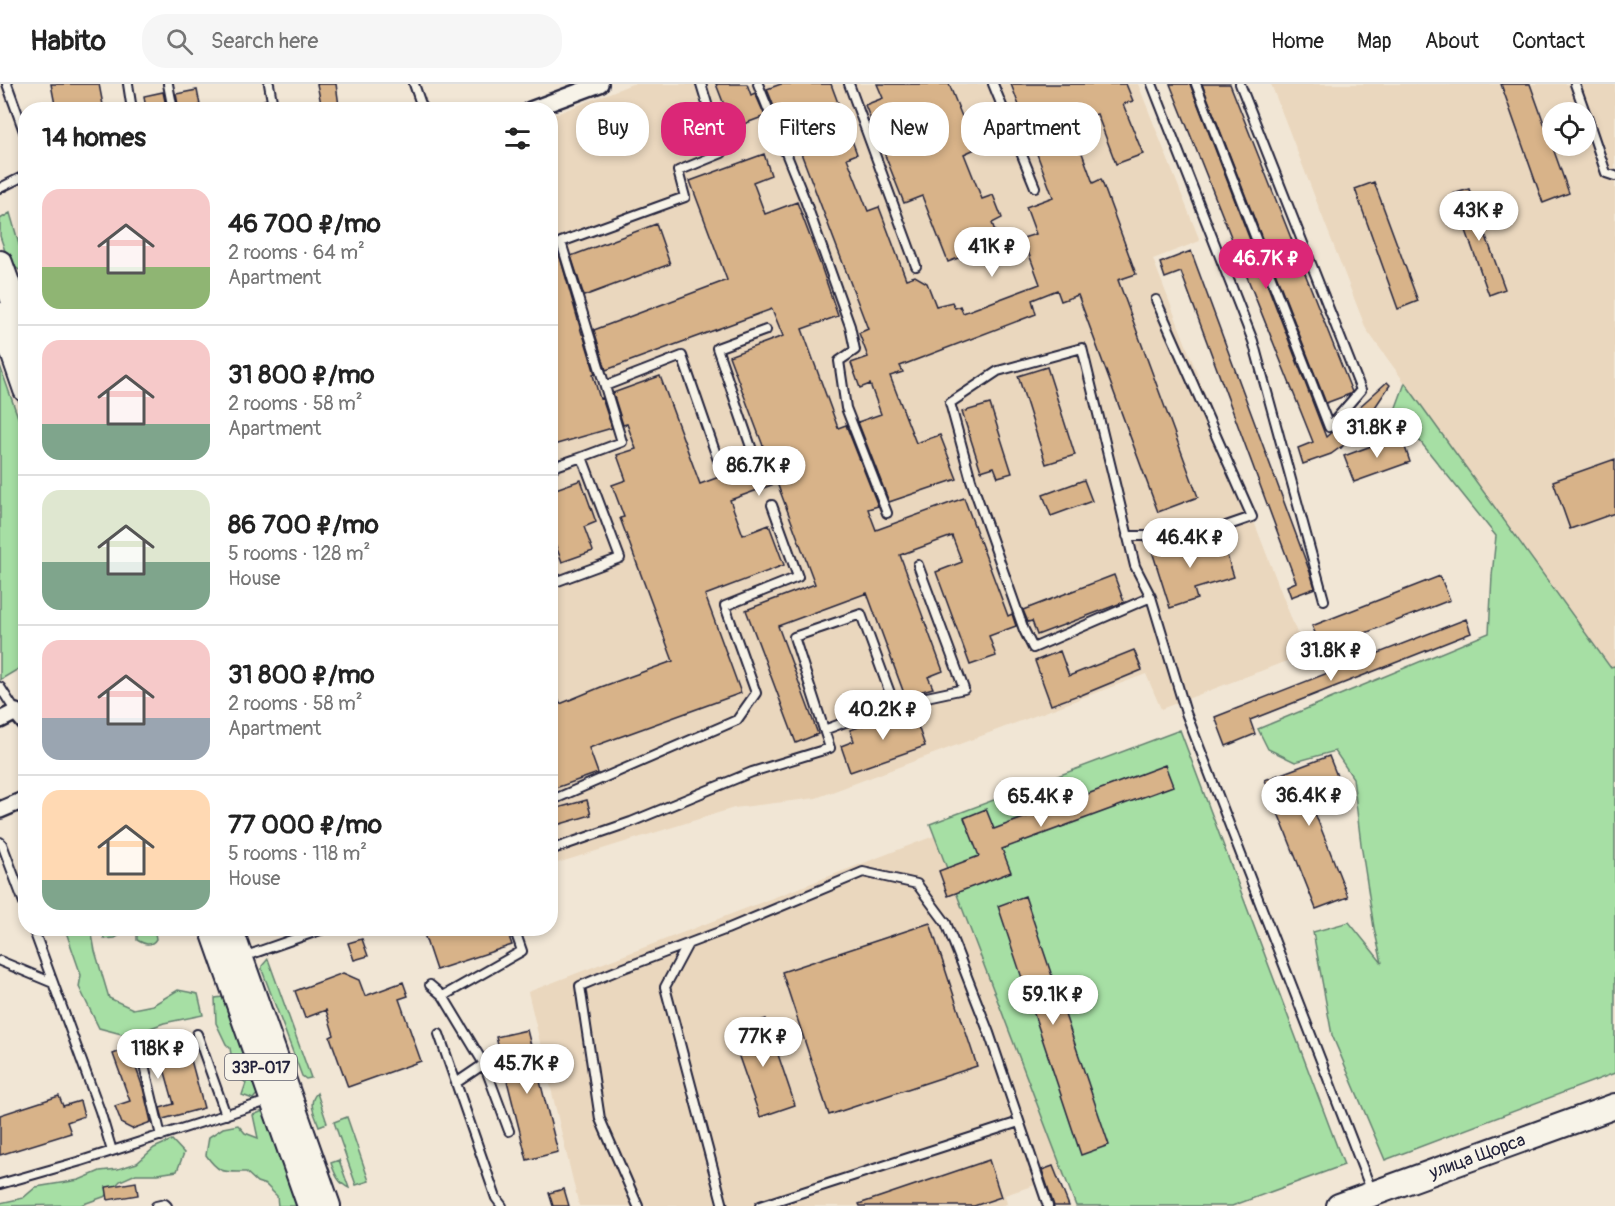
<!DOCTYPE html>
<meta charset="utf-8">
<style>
:root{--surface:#fff;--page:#f6f6f6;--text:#222;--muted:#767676;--line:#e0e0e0;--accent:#db2777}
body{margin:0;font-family:Pangolin,sans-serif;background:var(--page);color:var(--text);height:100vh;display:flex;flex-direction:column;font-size:22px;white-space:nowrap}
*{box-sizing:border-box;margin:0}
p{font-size:20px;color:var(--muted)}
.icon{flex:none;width:33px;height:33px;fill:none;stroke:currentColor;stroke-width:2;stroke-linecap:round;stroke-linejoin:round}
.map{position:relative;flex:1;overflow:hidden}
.side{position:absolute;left:18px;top:18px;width:540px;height:834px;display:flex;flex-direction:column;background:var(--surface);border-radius:24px;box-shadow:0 3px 9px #0003}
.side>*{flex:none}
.hud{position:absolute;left:576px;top:18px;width:570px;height:54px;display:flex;gap:12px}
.controls{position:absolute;left:1542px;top:18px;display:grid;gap:12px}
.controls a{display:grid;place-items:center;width:54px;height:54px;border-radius:50%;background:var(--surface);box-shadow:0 3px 9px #0003;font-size:30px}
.price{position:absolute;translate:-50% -51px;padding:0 14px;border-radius:21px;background:#fff;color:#222;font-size:20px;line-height:39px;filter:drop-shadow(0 2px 3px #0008)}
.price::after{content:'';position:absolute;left:50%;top:36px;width:18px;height:14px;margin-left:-9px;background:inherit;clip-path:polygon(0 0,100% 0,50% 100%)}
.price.on{background:var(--accent);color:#fff}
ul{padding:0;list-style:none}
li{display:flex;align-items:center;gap:18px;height:150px;padding:0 24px}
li+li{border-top:2px solid var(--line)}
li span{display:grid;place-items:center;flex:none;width:168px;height:120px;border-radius:18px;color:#555}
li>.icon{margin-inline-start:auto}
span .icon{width:72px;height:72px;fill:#fffc;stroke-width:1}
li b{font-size:26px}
h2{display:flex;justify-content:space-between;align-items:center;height:72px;padding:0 24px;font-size:26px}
.pill{padding:0 21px;border-radius:24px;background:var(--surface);box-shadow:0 3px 9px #0003;font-size:21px;line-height:54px}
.pill.on{background:var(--accent);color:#fff}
header{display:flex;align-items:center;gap:36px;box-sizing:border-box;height:84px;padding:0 30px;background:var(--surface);border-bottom:2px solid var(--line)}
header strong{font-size:28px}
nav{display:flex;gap:33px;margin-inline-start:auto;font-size:21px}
.search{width:420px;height:54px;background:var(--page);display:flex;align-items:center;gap:15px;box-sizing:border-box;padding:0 21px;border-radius:24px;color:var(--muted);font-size:22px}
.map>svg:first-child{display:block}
</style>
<header>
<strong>Habito</strong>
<div class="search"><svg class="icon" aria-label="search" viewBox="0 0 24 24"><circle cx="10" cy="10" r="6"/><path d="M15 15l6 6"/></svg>Search here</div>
<nav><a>Home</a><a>Map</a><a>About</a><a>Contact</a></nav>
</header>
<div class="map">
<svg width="1615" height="1122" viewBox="0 0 1615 1122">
<rect width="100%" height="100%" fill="#f1e6d5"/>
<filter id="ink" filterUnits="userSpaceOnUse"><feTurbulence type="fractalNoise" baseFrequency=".0167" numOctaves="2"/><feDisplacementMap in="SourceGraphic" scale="12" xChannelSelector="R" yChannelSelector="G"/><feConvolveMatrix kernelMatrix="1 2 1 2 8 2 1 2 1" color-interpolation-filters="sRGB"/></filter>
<g filter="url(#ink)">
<path fill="#ead7be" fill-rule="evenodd" d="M 632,0 L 1138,0 L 1200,157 L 1153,175 L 1305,570 L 1161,625 L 1146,590 L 816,714 L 734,724 L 551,781 L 551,32 Z
M 1271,0 L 1615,0 L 1615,582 L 1611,584 L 1366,245 ZM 1552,28 L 1586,28 L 1586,62 L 1552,62 Z
M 934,752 L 1064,1091 L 1005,1111 L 1007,1120 L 999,1122 L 579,1122 L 528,908 Z"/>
<path fill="#a6dfa4" stroke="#648070" stroke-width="1.5" d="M 10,129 L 25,181 L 25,187 L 21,187 L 9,179 L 0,152 L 0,135 Z
M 0,282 L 25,353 L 25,581 L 0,596 Z
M 1405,299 L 1610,583 L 1615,582 L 1615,989 L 1385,1076 L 1332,951 L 1313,848 L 1349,838 L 1382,879 L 1374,844 L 1361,760 L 1353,694 L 1335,667 L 1295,678 L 1268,665 L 1258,645 L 1489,549 L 1492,492 L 1496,452 L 1395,326 Z
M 1180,646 L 1344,1081 L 1232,1122 L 1076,1122 L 930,740 Z
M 65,845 L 91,845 L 95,867 L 109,914 L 133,925 L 153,921 L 178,906 L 198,910 L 203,931 L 164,939 L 129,952 L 99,944 L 79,903 L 81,891 Z
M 106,845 L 122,844 L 123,845 L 120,851 L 115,854 L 104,855 L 103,847 Z
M 142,847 L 155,849 L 156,855 C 151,863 144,860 137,856 L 137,851 Z
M 268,875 L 311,994 L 306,995 L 302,992 L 262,886 L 262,882 Z
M 223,913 L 235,931 L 262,1004 L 253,1015 L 242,1011 L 246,999 L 234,989 L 230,964 L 226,960 L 216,939 L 215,914 Z
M 317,1009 L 327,1039 L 319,1042 C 315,1030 307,1019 317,1009 Z
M 268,1025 L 305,1122 L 278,1122 L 277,1112 L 266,1101 L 257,1098 L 246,1088 C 224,1088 219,1090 206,1071 L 209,1053 L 223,1044 L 238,1041 L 245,1049 L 258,1054 L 253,1031 Z
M 347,1033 L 369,1097 L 356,1101 L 334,1038 Z
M 172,1056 L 184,1069 L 177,1087 L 158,1090 L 136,1090 L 120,1097 L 106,1112 L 81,1121 L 0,1122 L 0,1119 L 23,1114 L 36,1103 L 79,1096 L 100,1087 L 118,1085 L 137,1079 L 154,1064 Z
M 339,1076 L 349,1104 C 338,1099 335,1090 331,1079 Z"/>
<path fill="#d8b389" stroke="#22223b" stroke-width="1.5" d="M 51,0 L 99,0 L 104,26 L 56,26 Z
M 317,0 L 336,0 L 339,22 L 322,25 Z
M 716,0 L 747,0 L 751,11 L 755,9 L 765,32 L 733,44 Z
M 781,0 L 831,0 L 857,70 L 847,74 L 868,127 L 879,123 L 906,195 L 915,192 L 927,199 L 936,222 L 952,218 L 955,224 L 960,222 L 963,229 L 1040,200 L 1023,154 L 1036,150 L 1026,123 L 1053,113 L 1011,0 L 1126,0 L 1133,17 L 1123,20 L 1143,70 L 1116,80 L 1097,30 L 1071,39 L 1093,99 L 1101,95 L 1136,190 L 1118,196 L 1198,413 L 1158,428 L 1078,211 L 1061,217 L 1057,206 L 1032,216 L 1036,230 L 900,282 L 903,288 L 890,292 L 916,359 L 940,351 L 957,395 L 889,418 L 858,338 L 881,330 L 870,300 L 860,304 L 851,279 L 868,273 L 859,249 L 868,245 L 788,35 L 780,38 L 767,5 Z
M 877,0 L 949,0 L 975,65 L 964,70 L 982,115 L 993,111 L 1002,134 L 992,139 L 999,158 L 948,178 L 922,112 L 904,119 L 865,21 L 883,14 Z
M 1170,0 L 1190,0 L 1326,353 L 1387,298 L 1390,301 L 1365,338 L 1341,364 L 1341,363 L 1331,370 L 1303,380 L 1298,364 L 1313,358 Z
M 1202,0 L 1230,0 L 1352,308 L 1350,310 L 1326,319 Z
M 1501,0 L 1530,0 L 1569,109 L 1543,119 Z
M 197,6 L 201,26 L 179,26 L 176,10 Z
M 163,8 L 167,26 L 146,26 L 144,12 Z
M 764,70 L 771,91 L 753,98 L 765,130 L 797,118 L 821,182 L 838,232 L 802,245 L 838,344 L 846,341 L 878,422 L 868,425 L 876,446 L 964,414 L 1008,532 L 1012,530 L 1016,542 L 989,552 L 996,572 L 970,581 L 936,488 L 962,478 L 952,452 L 900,471 L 943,587 L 928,593 L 933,604 L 905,612 L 867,509 L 778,542 L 818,650 L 796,659 L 746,526 L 815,500 L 777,399 L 730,416 L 743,451 L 769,441 L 784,481 L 705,511 L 741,609 L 589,664 L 598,689 L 550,706 L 550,598 L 552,598 L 560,620 L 601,603 L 673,577 L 620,434 L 624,433 L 612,401 L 626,396 L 617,371 L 636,365 L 627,340 L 623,341 L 613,309 L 660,292 L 700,400 L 768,375 L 729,272 L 783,252 L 772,225 L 606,286 L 594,246 L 727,196 L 690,97 Z
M 1374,98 L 1418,217 L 1398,225 L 1355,105 Z
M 1469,105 L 1505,205 L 1489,211 L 1453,110 Z
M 656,140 L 670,180 L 584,212 L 571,172 Z
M 550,152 L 554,152 L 582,250 L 583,250 L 595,290 L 593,291 L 600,315 L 602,314 L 612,344 L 550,362 Z
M 1191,167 L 1311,491 L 1315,504 L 1291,513 L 1287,502 L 1296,498 L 1181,188 L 1165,194 L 1160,179 Z
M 1047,283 L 1075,371 L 1046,380 L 1018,292 Z
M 990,320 L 1012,389 L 998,393 L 994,383 L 981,387 L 962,328 Z
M 1401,351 L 1410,378 L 1354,398 L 1344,372 Z
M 1615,375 L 1615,429 L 1570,445 L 1553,397 Z
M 581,396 L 596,438 L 584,443 L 593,467 L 562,478 L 554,457 L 550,459 L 550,407 Z
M 1084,396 L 1092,417 L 1051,432 L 1043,411 Z
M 1222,456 L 1234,493 L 1194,505 L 1197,515 L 1170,524 L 1151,464 L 1170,458 L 1183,458 L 1186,468 Z
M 1114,491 L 1124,518 L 1037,551 L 1032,537 L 1028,538 L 1023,526 Z
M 1440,492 L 1450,516 L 1314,569 L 1309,556 L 1317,553 L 1312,542 Z
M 1466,535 L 1471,549 L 1250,636 L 1255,650 L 1226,662 L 1215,633 Z
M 1134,566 L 1142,586 L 1079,612 L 1078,611 L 1051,621 L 1035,577 L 1060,567 L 1069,592 Z
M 912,625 L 925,662 L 850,688 L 841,662 L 854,657 L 850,646 Z
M 1329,672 L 1341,702 L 1309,714 L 1348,813 L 1316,825 L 1265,696 Z
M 1165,681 L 1173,702 L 1002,765 L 1011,788 L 948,812 L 939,787 L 979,772 L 964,734 L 986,725 L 994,745 Z
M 587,716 L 591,731 L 550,743 L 550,726 Z
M 1025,812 L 1109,1061 L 1081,1071 L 998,822 Z
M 930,839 L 977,982 L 829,1031 L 782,888 Z
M 422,844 L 506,844 L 512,861 L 436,886 Z
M 362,855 L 368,872 L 354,876 L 348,859 Z
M 343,889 L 359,896 L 365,912 L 403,898 L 408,912 L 399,915 L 421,977 L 348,1003 L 330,953 L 334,951 L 326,926 L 305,934 L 295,907 Z
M 766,935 L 795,1021 L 760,1033 L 730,947 Z
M 527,946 L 558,1068 L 527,1076 L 496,953 Z
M 184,950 L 204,1024 L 163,1035 L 160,1024 L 174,1020 L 161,974 L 135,981 L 143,1004 L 151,1038 L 132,1045 L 122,1040 L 115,1022 L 130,1017 L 113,970 L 129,964 Z
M 59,1012 L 63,1022 L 80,1017 L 84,1032 L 67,1038 L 71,1049 L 0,1071 L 0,1031 Z
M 989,1076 L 1001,1113 L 974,1122 L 860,1122 L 859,1120 Z
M 1053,1082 L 1069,1122 L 1054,1122 L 1042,1086 Z
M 136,1098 L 138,1111 L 108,1116 L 106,1103 Z
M 564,1105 L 569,1122 L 553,1122 L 549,1109 Z"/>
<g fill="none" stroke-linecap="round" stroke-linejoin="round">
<g stroke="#22223b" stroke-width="12">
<path id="service" d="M 7,0 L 26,53
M 128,0 L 132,26
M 168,0 L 173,26
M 414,0 L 423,26
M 758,0 L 805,116 L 850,242 L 855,266 L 839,277 L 846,324 L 887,429
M 849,0 L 916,182
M 993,0 L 1035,103
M 1152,0 L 1253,257 L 1324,516
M 1196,0 L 1329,343 L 1361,306 L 1240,0
M 1575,0 L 1585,28
M 258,26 L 272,17 L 269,0
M 1586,30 L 1606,89 L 1615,92
M 0,104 L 26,91
M 605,302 L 682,272 L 719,379 L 752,366 L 717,264 L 766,246
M 550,384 L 582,373
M 1127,452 L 1197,452 L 1252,433 L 1156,216
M 550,500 L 620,474 L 582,373 L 622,358 L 561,158 L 685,113 L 678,87 L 722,69 L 701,0
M 1151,513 L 1033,564 L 1024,546 L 971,396 L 950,319 L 998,287 L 1082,264 L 1135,482 L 1151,513 L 1186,629 L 1372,1108
M 0,603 L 16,628
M 894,620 L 964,605 L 918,481
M 550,717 L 737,636 L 756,609 L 725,522 L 798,493 L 772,421
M 0,758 L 2,760 L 26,824
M 550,766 L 631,738 L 752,688 L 830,664 L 794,553 L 861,530 L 894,620 L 824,646
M 33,844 L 100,1027 L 112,1067
M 688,860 L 665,903 L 723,1122
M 243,873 L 326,844
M 0,877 L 53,899
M 430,901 L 443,912
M 197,950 L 226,1031
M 439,950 L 496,1114 L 502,1122
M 484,980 L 509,1047
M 145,985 L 161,1052
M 456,999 L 484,980 L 443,912 L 522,867 L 514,844
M 0,1100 L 81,1077 L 271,1016
M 156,1122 L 165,1120 L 167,1122
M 638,1122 L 600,1035 L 580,902 L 616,887 L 727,845 L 863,788 L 917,800 L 946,839 L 989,949 L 1048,1122
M 760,1122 L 1019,1038"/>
</g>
<g stroke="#22223b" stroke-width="20">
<path id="minor" d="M 530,26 L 600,0
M 0,636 L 16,628 L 26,640
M 0,726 L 26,715"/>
</g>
<g stroke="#22223b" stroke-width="28">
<g id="primary">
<path id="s1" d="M 1339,1122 L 1615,1022"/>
</g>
</g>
<g stroke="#22223b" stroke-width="28">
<path id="trunk" d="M 0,179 L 26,251
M 0,231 L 26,306
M 212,844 L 310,1122
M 230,844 L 328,1122"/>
</g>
<use href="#service" stroke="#f7f3e8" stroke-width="8"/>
<use href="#minor" stroke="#f7f3e8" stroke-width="15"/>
<use href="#primary" stroke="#f7f3e8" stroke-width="24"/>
<use href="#trunk" stroke="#f7f3e8" stroke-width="24"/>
</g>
</g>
<g text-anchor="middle" stroke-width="4.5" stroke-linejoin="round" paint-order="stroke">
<rect fill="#f7f3e8" stroke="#62616f" stroke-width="1.5" x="225" y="970" width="72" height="26" rx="4.5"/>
<g font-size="16" font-weight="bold" fill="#22223b">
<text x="261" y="989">33Р-017</text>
</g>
<g font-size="18" fill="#22223b" stroke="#f7f3e8">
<text dy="6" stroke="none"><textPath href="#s1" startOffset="147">улица Щорса</textPath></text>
</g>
</g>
</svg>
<div class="controls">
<a><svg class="icon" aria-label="locate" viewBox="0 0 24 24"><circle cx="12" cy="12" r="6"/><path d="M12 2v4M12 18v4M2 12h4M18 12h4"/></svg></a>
</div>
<b class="price" style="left:1479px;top:158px">43K ₽</b>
<b class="price" style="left:992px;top:194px">41K ₽</b>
<b class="price on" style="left:1266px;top:206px">46.7K ₽</b>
<b class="price" style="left:1377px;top:375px">31.8K ₽</b>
<b class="price" style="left:759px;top:413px">86.7K ₽</b>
<b class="price" style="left:1190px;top:485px">46.4K ₽</b>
<b class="price" style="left:1331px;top:598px">31.8K ₽</b>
<b class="price" style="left:883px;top:657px">40.2K ₽</b>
<b class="price" style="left:1309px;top:743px">36.4K ₽</b>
<b class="price" style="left:1041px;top:744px">65.4K ₽</b>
<b class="price" style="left:1053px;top:942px">59.1K ₽</b>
<b class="price" style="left:763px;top:984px">77K ₽</b>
<b class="price" style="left:158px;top:996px">118K ₽</b>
<b class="price" style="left:527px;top:1011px">45.7K ₽</b>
<div class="hud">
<a class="pill">Buy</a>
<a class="pill on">Rent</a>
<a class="pill">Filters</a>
<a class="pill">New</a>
<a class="pill">Apartment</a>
</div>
<section class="side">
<h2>14 homes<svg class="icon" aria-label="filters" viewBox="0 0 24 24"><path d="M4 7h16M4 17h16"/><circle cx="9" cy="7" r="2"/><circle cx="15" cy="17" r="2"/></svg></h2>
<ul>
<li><span style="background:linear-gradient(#f6c9c9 65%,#8fb573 0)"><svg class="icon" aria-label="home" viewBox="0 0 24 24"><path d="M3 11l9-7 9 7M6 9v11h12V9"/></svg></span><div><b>46 700 ₽/mo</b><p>2 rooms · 64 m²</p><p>Apartment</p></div></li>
<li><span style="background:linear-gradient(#f6c9c9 70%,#7fa58c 0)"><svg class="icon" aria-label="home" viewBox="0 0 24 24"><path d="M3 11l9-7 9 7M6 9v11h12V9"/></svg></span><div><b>31 800 ₽/mo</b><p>2 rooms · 58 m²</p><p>Apartment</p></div></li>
<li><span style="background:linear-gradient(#dfe7d0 60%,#7fa58c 0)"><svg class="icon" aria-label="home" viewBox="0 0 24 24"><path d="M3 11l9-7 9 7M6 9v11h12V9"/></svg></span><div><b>86 700 ₽/mo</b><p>5 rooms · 128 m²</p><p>House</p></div></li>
<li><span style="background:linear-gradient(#f6c9c9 65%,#9aa5b1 0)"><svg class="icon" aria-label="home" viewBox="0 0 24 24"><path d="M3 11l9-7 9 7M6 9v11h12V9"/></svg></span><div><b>31 800 ₽/mo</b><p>2 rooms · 58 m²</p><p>Apartment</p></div></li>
<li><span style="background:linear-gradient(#ffd9b3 75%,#7fa58c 0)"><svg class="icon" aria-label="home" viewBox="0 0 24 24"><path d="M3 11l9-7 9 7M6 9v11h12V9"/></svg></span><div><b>77 000 ₽/mo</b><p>5 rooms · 118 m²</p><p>House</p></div></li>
</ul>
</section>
</div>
